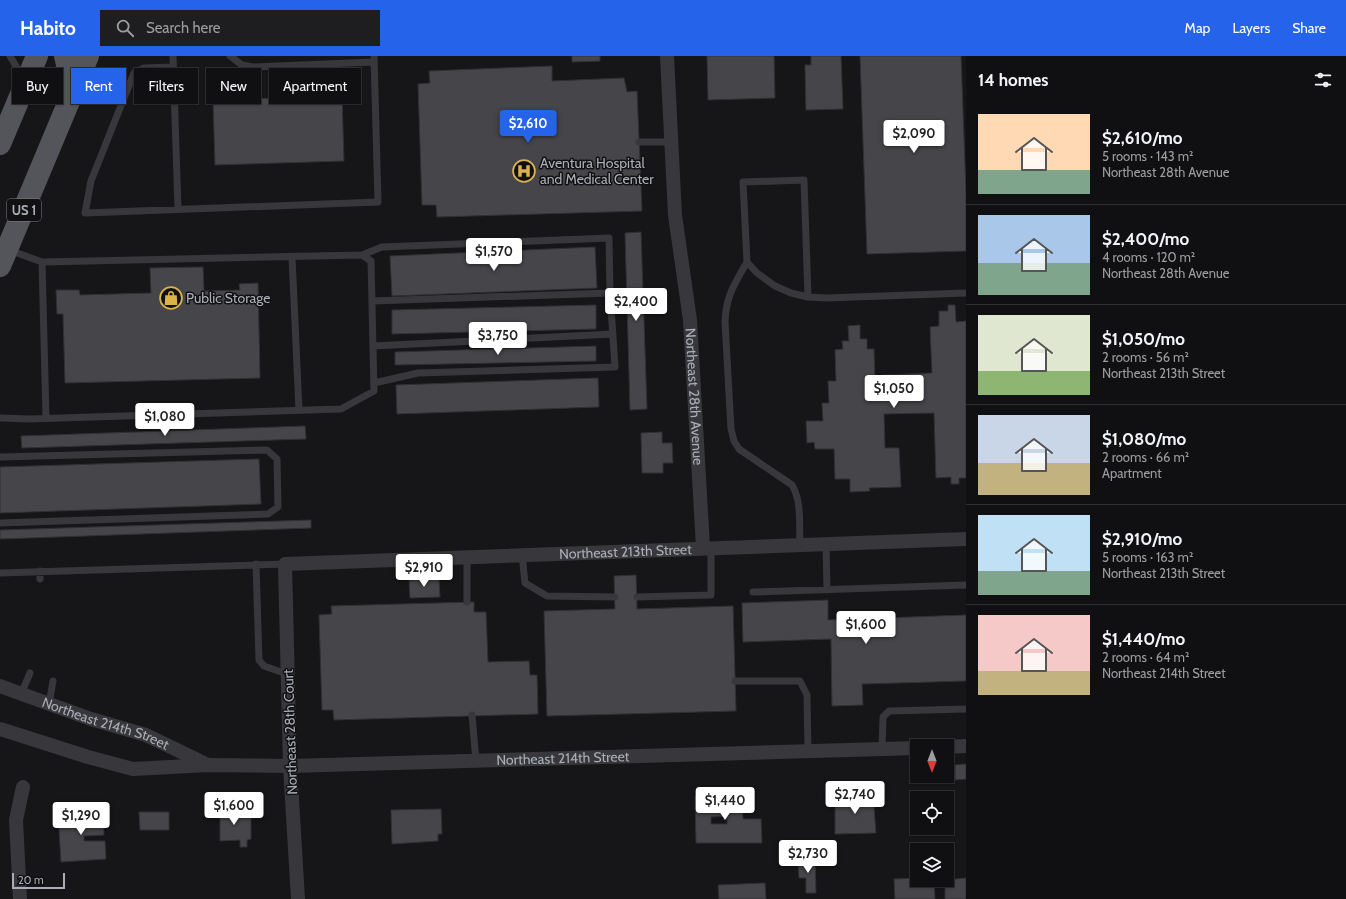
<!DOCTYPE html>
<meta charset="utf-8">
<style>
:root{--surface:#101012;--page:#1e1e20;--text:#f1f3f6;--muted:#9c9d9f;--line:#303032;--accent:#2563eb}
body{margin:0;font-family:Cabin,sans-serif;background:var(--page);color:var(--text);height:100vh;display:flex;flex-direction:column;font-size:15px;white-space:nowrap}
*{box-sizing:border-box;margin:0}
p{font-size:13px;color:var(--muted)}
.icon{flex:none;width:22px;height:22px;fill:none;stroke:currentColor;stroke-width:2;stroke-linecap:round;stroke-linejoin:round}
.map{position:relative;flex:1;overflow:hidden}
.side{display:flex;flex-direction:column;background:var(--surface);width:380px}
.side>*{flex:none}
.banner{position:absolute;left:12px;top:12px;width:380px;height:36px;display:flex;gap:8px}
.needle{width:26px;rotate:180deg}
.fabs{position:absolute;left:910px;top:683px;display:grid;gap:8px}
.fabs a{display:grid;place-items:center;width:44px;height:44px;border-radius:0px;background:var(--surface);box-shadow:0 1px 3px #0004,0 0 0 1px var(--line);font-size:20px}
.scale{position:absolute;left:12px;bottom:10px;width:53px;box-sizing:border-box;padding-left:4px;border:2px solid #aaadb6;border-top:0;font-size:11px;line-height:14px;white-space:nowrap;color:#aaadb6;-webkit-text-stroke:3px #111113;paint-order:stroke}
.price{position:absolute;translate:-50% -34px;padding:0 9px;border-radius:4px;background:#fff;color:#222;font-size:13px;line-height:26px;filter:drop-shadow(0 1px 2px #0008)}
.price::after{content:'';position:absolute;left:50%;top:24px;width:12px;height:9px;margin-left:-6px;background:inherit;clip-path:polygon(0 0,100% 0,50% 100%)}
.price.active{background:var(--accent);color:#fff}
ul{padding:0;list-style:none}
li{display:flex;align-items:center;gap:12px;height:100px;padding:0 12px}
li+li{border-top:1px solid var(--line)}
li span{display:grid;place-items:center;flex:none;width:112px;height:80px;border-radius:0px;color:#555}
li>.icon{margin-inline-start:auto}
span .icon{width:48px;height:48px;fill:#fffc;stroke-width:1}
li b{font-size:17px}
h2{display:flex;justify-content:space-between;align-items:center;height:48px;padding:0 12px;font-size:17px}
.tag{padding:0 14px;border-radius:0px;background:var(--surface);box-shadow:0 1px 3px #0004,0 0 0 1px var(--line);font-size:14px;line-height:36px}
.tag.active{background:var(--accent);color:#fff}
header{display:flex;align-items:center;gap:24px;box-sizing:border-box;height:56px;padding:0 20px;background:var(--accent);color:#fff}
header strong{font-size:19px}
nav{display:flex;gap:22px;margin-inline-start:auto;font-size:14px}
.search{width:280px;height:36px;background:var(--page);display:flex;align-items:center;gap:10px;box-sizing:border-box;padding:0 14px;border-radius:0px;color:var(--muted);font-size:15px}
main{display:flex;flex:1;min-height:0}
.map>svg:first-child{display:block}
</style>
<header>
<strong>Habito</strong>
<div class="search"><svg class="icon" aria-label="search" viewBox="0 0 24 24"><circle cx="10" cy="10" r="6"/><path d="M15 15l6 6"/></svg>Search here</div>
<nav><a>Map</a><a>Layers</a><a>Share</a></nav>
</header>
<main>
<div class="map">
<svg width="966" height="843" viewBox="0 0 966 843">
<rect width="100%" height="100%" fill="#161618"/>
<path fill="#46464a" stroke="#313134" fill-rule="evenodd" d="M 572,0 L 600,0 L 600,5 L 572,6 Z
M 707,0 L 774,0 L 775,42 L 708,44 Z
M 811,0 L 841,0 L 843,53 L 806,54 L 805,9 L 811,9 Z
M 860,0 L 961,0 L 966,136 L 966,195 L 867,198 Z
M 552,10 L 552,25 L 624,22 L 627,36 L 637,35 L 642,155 L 437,161 L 436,149 L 422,149 L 418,28 L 430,27 L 429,15 Z
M 342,40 L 344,105 L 215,109 L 213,44 Z
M 641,176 L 647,353 L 630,354 L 625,177 Z
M 595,191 L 597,232 L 392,240 L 390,200 Z
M 203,211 L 204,235 L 240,234 L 239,228 L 258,227 L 260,322 L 65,327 L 63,258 L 57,258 L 56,234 L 79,234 L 80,239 L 151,237 L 150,212 Z
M 596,249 L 596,273 L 392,278 L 392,254 Z
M 948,249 L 955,249 L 956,266 L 966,265 L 966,422 L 959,422 L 959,428 L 951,428 L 951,421 L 936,422 L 934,357 L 884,358 L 885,392 L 899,392 L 901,431 L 869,432 L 870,435 L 850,436 L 850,423 L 835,423 L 834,393 L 815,393 L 814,386 L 807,387 L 806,365 L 823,365 L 822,347 L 829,347 L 828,325 L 836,325 L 835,294 L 843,293 L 842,285 L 849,285 L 848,270 L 860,269 L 860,283 L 867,283 L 867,293 L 874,293 L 875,326 L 882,325 L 882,319 L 932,317 L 930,271 L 939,270 L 939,255 L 948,255 Z
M 596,290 L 596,305 L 395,309 L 395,296 Z
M 598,322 L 599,351 L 397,358 L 396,329 Z
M 305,370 L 306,383 L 22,392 L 21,380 Z
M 662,376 L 662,387 L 672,387 L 673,407 L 663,407 L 663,417 L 642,417 L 641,377 Z
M 259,403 L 261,448 L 0,457 L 0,411 Z
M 311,464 L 311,472 L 0,483 L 0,474 Z
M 636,519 L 637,553 L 733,550 L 736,655 L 547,660 L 544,555 L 615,553 L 614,520 Z
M 439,523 L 440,541 L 410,542 L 409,524 Z
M 828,544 L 828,564 L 966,559 L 966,625 L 862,628 L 863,649 L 832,650 L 831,583 L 743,586 L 742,547 Z
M 474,546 L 474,556 L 486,556 L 488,606 L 529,605 L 530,619 L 537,619 L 538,658 L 334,664 L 333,654 L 322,654 L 319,559 L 332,558 L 331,550 Z
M 966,708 L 966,723 L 955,724 L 955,709 Z
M 742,739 L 743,763 L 761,763 L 762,787 L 696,787 L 695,740 ZM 727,760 L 727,768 L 711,768 L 711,761 Z
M 873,739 L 876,777 L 835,778 L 835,740 Z
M 217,752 L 237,752 L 237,761 L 251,761 L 251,783 L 247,784 L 247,791 L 240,791 L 240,784 L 220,785 L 220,762 L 218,762 Z
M 441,753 L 442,778 L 438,778 L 438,785 L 392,788 L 391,754 Z
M 103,755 L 104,779 L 84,780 L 84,785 L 105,785 L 106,803 L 61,806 L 58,757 Z
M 139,756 L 169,756 L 169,774 L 140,774 Z
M 815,801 L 816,837 L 806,837 L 806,822 L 799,822 L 798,806 L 803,806 L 803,802 Z
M 917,822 L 917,824 L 934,824 L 935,843 L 895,843 L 894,823 Z
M 966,822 L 966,843 L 945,843 L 945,824 Z
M 765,827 L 766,843 L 719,843 L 718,829 Z"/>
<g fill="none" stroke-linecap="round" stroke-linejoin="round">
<path stroke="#38383c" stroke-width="7" d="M 10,0 L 23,22
M 173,0 L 178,153
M 230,0 L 242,9 L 253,11 L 374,6
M 173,11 L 144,12 L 134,17 L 91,125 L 85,157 L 378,146 L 374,0
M 639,86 L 671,86
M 362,199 L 382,191 L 609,182 L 610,237
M 292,201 L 299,354
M 42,206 L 46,362
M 747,206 C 734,229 726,240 725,266 L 731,373 L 734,385 L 739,393 L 792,429 C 802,446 799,469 800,488
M 808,241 L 804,124 L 743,126 L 747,206 L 757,217 L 775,230 L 791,237 L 808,241 L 827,242 L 966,237
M 372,245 L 610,237 L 615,311 L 418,317 L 374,327
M 373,290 L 613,278
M 0,362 L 30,363 L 341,353 L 374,335 L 371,205 L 362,199 L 42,206 L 9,194
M 0,401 L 267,394 L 277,403 L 278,451 L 268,458 L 0,467
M 826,487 L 827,534
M 522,498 L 525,527 L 547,540 L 615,541
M 467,500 L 467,546
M 256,508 L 259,604 L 264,610 L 287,618
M 0,517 L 285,508
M 40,523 L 40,515
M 753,536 L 966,529
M 637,541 L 711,539 L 711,491
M 735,625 L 800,625 L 807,639 L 808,695
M 21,638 L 30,617
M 49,648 L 53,625
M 472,659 L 476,705
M 882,693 L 883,661 L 889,655 L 966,653"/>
<g stroke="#38383c" stroke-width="14">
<path id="s1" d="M 667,0 L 675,159 L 690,264 L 703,491"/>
<path id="s2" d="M 0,630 L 91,663 L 146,679 L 206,708"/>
<path id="s3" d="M 0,673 L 88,701 L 133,713 L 208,709 L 290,710 L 917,692"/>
<path d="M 947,691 L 966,690"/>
<path d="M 20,843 L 16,764 L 23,731"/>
<path id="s4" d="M 298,843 L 290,710 L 285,508 L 966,483"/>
</g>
<path stroke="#54555b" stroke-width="22" d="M 65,40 L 67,8 L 65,0
M 0,88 L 37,0
M 0,210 L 88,0"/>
</g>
<defs>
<g id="hospital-ring" transform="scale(1.15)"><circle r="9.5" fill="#111113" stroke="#dbb34b" stroke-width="1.5"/><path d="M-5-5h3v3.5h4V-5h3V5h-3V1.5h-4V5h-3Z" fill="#dbb34b"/></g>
<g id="shop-ring" transform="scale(1.15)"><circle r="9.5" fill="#111113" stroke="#dbb34b" stroke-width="1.5"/><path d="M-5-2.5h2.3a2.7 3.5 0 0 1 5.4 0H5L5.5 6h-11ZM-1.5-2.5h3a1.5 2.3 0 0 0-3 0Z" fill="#dbb34b"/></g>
</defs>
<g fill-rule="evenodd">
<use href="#hospital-ring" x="524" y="115"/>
<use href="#shop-ring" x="171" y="242"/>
</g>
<g text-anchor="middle" stroke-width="3" stroke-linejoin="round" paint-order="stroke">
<rect fill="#111113" stroke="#7c7e85" stroke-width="1" x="7" y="143" width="34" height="22" rx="3"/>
<g font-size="13" font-weight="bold" fill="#aaadb6">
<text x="24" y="159">US 1</text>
</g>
<g font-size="14" fill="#aaadb6" stroke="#111113" text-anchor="start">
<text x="540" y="112">Aventura Hospital<tspan x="540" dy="16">and Medical Center</tspan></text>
<text x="186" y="247">Public Storage</text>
</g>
<g font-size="14" fill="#aaadb6" stroke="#111113">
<text dy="5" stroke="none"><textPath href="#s1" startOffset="342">Northeast 28th Avenue</textPath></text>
<text dy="5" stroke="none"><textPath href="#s4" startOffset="676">Northeast 213th Street</textPath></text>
<text dy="5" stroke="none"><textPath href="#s2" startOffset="112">Northeast 214th Street</textPath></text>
<text transform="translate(290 676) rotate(-92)" y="5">Northeast 28th Court</text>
<text dy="5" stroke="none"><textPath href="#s3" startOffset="569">Northeast 214th Street</textPath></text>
</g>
</g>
</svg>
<div class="fabs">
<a><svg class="needle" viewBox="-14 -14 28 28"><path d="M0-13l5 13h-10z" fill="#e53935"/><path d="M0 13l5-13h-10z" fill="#9c9d9f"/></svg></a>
<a><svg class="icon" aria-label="locate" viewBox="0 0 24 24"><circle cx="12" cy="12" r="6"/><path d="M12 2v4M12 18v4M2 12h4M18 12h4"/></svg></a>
<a><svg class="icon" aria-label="layers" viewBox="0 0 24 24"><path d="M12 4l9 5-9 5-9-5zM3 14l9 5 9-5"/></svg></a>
</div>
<div class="scale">20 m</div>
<b class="price active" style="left:528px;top:88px">$2,610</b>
<b class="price" style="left:914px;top:98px">$2,090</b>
<b class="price" style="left:494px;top:216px">$1,570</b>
<b class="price" style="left:636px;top:266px">$2,400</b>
<b class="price" style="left:498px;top:300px">$3,750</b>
<b class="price" style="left:894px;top:353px">$1,050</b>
<b class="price" style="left:165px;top:381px">$1,080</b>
<b class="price" style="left:424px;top:532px">$2,910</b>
<b class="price" style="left:866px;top:589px">$1,600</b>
<b class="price" style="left:855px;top:759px">$2,740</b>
<b class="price" style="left:725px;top:765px">$1,440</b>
<b class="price" style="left:234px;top:770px">$1,600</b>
<b class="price" style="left:81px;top:780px">$1,290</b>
<b class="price" style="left:808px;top:818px">$2,730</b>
<div class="banner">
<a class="tag">Buy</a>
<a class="tag active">Rent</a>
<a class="tag">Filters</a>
<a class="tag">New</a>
<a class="tag">Apartment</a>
</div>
</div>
<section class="side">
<h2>14 homes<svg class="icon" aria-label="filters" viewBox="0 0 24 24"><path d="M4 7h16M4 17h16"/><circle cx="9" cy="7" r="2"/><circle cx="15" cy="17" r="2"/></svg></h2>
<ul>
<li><span style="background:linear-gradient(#ffd9b3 70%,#7fa58c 0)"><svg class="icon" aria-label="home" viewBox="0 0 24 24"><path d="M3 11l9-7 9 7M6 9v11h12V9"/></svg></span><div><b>$2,610/mo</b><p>5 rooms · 143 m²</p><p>Northeast 28th Avenue</p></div></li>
<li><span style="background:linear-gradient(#a9c7e8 60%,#7fa58c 0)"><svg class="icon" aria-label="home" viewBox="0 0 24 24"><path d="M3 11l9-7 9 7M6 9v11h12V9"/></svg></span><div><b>$2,400/mo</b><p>4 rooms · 120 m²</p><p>Northeast 28th Avenue</p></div></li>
<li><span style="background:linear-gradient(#dfe7d0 70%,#8fb573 0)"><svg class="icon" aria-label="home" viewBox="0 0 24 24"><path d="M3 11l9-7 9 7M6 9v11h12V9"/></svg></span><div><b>$1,050/mo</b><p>2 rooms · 56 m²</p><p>Northeast 213th Street</p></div></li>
<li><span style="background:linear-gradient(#c9d6e8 60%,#c2b280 0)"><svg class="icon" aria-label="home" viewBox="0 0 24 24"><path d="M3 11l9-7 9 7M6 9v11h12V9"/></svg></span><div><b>$1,080/mo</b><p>2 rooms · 66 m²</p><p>Apartment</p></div></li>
<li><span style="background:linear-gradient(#bfe0f5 70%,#7fa58c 0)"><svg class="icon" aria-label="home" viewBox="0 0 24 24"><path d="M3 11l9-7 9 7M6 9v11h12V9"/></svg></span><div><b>$2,910/mo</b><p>5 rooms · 163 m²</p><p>Northeast 213th Street</p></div></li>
<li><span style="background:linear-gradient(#f6c9c9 70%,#c2b280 0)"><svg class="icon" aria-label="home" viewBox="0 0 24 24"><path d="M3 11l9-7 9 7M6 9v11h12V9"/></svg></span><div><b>$1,440/mo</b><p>2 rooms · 64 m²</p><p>Northeast 214th Street</p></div></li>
</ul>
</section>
</main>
